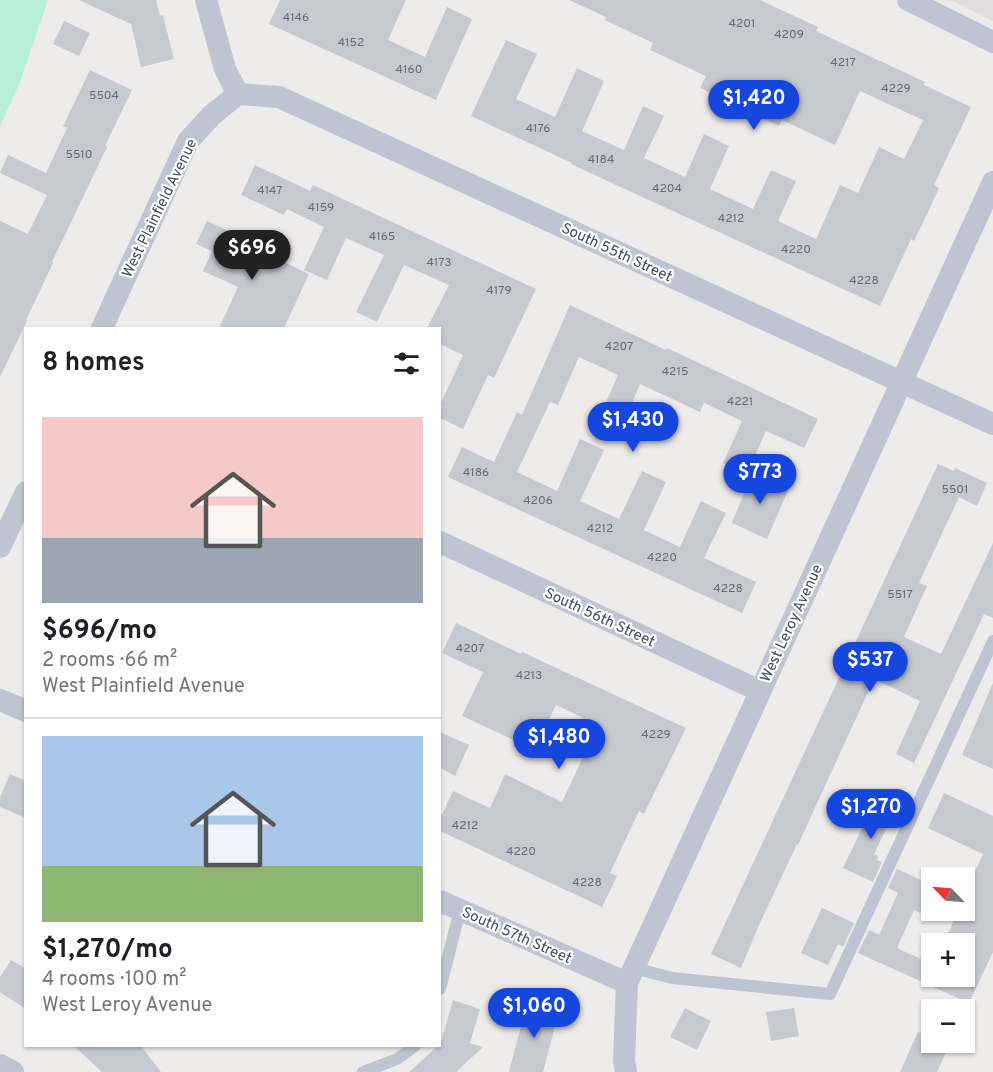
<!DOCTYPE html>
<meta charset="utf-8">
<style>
:root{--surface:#fff;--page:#f6f6f6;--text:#202124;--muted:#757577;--line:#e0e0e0;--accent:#1546de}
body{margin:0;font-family:Overpass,sans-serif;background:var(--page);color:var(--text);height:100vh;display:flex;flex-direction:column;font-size:22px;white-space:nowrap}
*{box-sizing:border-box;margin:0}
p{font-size:20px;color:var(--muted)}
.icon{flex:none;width:33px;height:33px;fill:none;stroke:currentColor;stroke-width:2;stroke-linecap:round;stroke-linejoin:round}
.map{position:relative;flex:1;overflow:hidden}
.side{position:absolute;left:24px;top:327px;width:417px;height:720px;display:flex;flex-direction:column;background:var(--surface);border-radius:0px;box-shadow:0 2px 4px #0004}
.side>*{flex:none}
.needle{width:39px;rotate:295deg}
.controls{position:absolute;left:921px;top:867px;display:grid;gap:12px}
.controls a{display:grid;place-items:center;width:54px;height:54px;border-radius:0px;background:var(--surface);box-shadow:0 2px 4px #0004;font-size:30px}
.price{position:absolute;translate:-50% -51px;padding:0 14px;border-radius:21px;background:var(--accent);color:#fff;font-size:20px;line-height:39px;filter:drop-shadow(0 2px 3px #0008)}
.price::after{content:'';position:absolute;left:50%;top:36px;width:18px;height:14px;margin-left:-9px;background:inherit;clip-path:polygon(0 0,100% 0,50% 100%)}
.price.selected{background:#222;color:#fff}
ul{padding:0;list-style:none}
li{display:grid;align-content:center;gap:12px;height:318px;padding:0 18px}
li+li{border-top:2px solid var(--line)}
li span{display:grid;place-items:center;height:186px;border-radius:0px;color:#555}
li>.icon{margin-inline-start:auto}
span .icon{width:108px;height:108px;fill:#fffc;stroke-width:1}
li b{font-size:26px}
h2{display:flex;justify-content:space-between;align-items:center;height:72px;padding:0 18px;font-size:26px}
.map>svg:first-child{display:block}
</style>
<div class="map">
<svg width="993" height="1072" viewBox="0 0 993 1072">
<rect width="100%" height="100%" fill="#eeebeb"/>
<path fill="#dfdddd" d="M 951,0 L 993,0 L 993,21 Z"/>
<path fill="#b7eed7" d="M 0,0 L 48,0 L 20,82 L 0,126 Z"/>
<path fill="#c7c9d1" d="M 79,0 L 156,0 L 160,16 L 163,15 L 174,59 L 141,67 L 131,24 Z
M 280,0 L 406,0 L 388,40 L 425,57 L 447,7 L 472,19 L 436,100 L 269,24 Z
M 569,0 L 760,0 L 818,27 L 816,31 L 925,82 L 924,85 L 971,107 L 934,185 L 939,188 L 929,210 L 914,241 L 911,239 L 880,306 L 616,185 L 571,164 L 572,163 L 471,116 L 506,40 L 537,54 L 516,99 L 555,117 L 577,68 L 604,81 L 582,131 L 624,150 L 643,106 L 664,116 L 644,158 L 685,177 L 704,134 L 729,146 L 710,189 L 753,209 L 771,170 L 796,181 L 778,221 L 816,239 L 840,185 L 858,193 L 879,147 L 904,159 L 923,120 L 860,91 L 835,145 L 782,120 L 779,126 L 700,88 L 706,76 L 650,50 L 653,43 L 605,20 L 606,17 Z
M 64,21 L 90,33 L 79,56 L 53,44 Z
M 90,70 L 132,90 L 105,146 L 107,147 L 52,262 L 53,263 L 26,320 L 27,321 L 0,377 L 0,221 L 28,234 L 47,195 L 0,173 L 8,155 L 46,173 L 67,128 L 63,126 Z
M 255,165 L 310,191 L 313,185 L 536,289 L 494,378 L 488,375 L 463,429 L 440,418 L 440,405 L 463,355 L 440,344 L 440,328 L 427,328 L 449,285 L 404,265 L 377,322 L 356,312 L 384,255 L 346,238 L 327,280 L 304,270 L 324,227 L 287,209 L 284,215 L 241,195 Z
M 207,221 L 231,232 L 229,236 L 309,274 L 284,328 L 219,328 L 238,287 L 203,271 L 212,251 L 196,244 Z
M 570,305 L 666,350 L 667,348 L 818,419 L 804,448 L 766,431 L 747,473 L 723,463 L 742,421 L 704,403 L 700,412 L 640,384 L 625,419 L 603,409 L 618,375 L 579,357 L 558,405 L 550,402 L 517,472 L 557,491 L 580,439 L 604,450 L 580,501 L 619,519 L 642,471 L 666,482 L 644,530 L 680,547 L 701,501 L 726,513 L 704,558 L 756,582 L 742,613 L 448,477 L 462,447 L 494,462 L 517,412 L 522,415 Z
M 938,464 L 954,471 L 955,468 L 987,483 L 977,506 L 959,497 L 919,583 L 927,586 L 904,637 L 941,654 L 993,543 L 993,618 L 984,614 L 914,763 L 896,754 L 920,701 L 874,679 L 798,845 L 797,844 L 760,923 L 741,968 L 711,954 Z
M 753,471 L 789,488 L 767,539 L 732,523 Z
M 456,623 L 521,654 L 522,652 L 686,728 L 644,814 L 639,811 L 610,873 L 617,876 L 602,907 L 440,831 L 440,819 L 453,791 L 490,808 L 505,774 L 562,802 L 598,725 L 556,705 L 535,750 L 462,716 L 483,672 L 442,653 Z
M 993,683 L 993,769 L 962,755 Z
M 440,732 L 469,745 L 455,776 L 440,768 Z
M 10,774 L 26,781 L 26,818 L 0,807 L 0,797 Z
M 944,793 L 993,816 L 993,952 L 969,1003 L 858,953 L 869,930 L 879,935 L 898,893 L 888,888 L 897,869 L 932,885 L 932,918 L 914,910 L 897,948 L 932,964 L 932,976 L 964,976 L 964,944 L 944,944 L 958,910 L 964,910 L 964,895 L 983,854 L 928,828 Z
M 878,795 L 898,804 L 874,854 L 878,856 L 877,860 L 882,862 L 873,882 L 843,868 Z
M 822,908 L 854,923 L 843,947 L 838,944 L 828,965 L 801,953 Z
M 11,960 L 26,969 L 26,1009 L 0,992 L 0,977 Z
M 453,1000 L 480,1009 L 470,1043 L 483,1047 L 456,1072 L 409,1072 L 438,1046 L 440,1046 Z
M 527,1003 L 559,1011 L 543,1072 L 509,1072 Z
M 685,1008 L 711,1021 L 697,1050 L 670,1037 Z
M 794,1008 L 799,1036 L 771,1041 L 766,1012 Z
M 918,1032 L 932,1038 L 932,1042 L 941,1042 L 949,1046 L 937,1072 L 900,1072 Z
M 74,1046 L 141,1046 L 161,1072 L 102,1072 Z"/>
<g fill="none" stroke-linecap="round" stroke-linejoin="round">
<path stroke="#bec4d1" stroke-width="12" d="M 634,968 L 672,978 L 830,994 L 993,641
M 440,989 L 460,910
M 363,1072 L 397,1059 L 415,1046"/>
<path stroke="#bec4d1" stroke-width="22" d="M 908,0 L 993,42
M 238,94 L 279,97 L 993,424
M 102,328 L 188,141 L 212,115 L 238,94 L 225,69 L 206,0
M 440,542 L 760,691
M 0,547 L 26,492
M 0,700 L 26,711
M 440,901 L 627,983
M 0,1065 L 13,1072
M 626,1072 L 624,1060 L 627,983 L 993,182"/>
</g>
<g text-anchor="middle" stroke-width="4.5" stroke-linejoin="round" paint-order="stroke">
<g font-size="12" fill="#646a77">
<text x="296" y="21">4146</text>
<text x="742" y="27">4201</text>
<text x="789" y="38">4209</text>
<text x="351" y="46">4152</text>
<text x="843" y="66">4217</text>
<text x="409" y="73">4160</text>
<text x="896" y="92">4229</text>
<text x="104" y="99">5504</text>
<text x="538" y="132">4176</text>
<text x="79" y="158">5510</text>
<text x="601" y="163">4184</text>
<text x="667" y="192">4204</text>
<text x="270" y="194">4147</text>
<text x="321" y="211">4159</text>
<text x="731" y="222">4212</text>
<text x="382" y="240">4165</text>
<text x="796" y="253">4220</text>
<text x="439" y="266">4173</text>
<text x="864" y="284">4228</text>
<text x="499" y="294">4179</text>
<text x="619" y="350">4207</text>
<text x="675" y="375">4215</text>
<text x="740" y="405">4221</text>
<text x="476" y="476">4186</text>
<text x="955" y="493">5501</text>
<text x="538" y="504">4206</text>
<text x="600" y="532">4212</text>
<text x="662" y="561">4220</text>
<text x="728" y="592">4228</text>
<text x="900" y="598">5517</text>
<text x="470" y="652">4207</text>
<text x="529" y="679">4213</text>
<text x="656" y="738">4229</text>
<text x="465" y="829">4212</text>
<text x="521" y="855">4220</text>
<text x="587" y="886">4228</text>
</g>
<g font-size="15" fill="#434a59" stroke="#fff">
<text transform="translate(159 208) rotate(-64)" y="5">West Plainfield Avenue</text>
<text transform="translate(617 252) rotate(25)" y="5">South 55th Street</text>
<text transform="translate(600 617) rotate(25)" y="5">South 56th Street</text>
<text transform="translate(791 623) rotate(-65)" y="5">West Leroy Avenue</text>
<text transform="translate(517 935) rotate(24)" y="5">South 57th Street</text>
</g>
</g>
</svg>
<div class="controls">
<a><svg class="needle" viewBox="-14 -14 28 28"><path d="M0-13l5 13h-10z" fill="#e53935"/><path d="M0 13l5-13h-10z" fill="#757577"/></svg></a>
<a>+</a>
<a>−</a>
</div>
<b class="price" style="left:754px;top:131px">$1,420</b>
<b class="price selected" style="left:252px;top:281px">$696</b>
<b class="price" style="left:633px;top:453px">$1,430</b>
<b class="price" style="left:760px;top:505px">$773</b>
<b class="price" style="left:870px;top:693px">$537</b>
<b class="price" style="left:559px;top:770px">$1,480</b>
<b class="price" style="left:871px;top:840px">$1,270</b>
<b class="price" style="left:534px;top:1039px">$1,060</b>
<section class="side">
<h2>8 homes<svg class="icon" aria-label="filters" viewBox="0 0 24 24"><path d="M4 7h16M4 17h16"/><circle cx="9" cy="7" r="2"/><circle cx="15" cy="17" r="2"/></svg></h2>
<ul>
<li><span style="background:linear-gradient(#f6c9c9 65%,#9aa5b1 0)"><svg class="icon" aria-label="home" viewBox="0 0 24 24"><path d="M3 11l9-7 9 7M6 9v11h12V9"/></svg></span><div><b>$696/mo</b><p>2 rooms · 66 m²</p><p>West Plainfield Avenue</p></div></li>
<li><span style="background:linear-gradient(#a9c7e8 70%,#8fb573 0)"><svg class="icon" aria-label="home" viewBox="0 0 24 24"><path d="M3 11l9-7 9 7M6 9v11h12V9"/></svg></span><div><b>$1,270/mo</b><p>4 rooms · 100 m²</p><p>West Leroy Avenue</p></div></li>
</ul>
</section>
</div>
